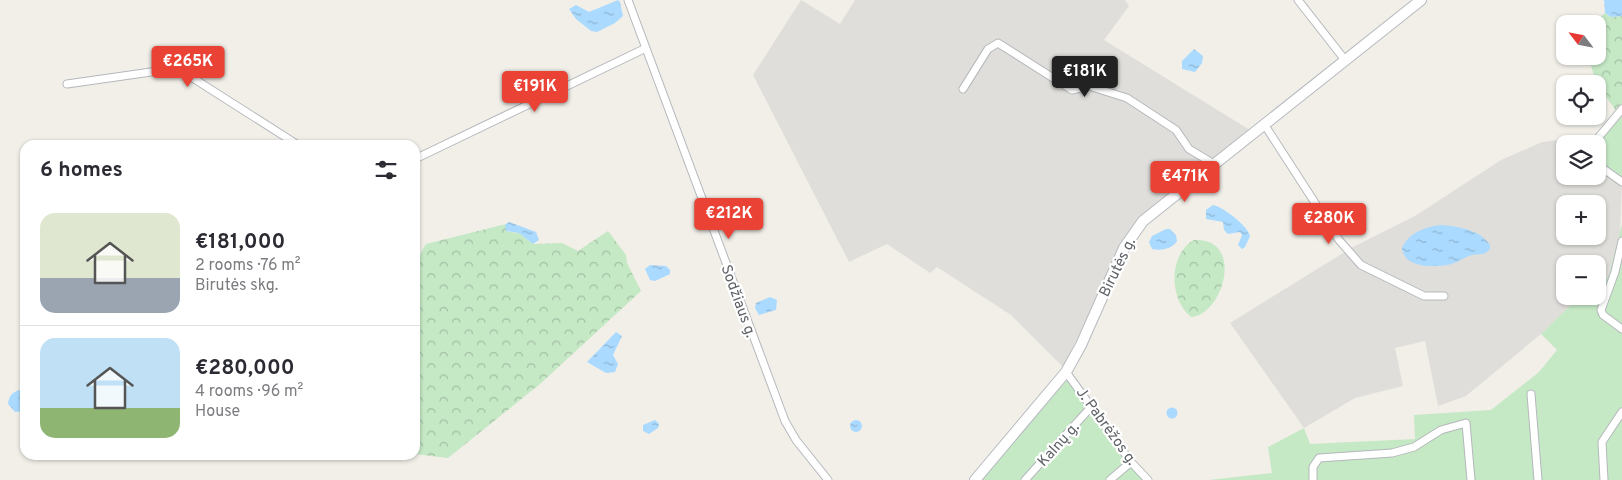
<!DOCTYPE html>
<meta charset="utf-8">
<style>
:root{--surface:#fff;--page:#f7f7f7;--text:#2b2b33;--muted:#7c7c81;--line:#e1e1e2;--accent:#ea4335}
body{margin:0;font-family:Overpass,sans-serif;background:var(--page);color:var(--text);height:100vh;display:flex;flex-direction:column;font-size:19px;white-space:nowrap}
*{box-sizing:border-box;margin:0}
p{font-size:16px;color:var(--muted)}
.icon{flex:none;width:28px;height:28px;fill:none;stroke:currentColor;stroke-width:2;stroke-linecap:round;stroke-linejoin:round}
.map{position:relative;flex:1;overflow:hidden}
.details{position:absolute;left:20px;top:140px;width:400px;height:320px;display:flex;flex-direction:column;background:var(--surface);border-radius:15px;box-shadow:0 1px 4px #0004}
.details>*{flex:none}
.needle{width:32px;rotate:302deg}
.buttons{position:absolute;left:1556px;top:15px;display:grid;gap:10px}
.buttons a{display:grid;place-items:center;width:50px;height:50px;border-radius:10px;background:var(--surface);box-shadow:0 1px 4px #0004;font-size:25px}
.price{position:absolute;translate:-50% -42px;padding:0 11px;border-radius:5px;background:var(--accent);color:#fff;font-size:16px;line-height:32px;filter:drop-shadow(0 1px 2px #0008)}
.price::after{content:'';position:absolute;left:50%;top:30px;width:15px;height:11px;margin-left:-8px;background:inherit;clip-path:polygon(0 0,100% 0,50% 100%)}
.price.selected{background:#222;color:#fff}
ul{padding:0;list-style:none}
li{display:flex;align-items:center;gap:15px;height:125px;padding:0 20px}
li+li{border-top:1px solid var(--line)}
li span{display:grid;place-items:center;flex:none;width:140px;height:100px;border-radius:15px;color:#555}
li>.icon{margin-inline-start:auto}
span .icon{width:60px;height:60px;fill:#fffc;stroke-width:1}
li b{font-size:21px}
h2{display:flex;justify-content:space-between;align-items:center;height:60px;padding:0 20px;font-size:21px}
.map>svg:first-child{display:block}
</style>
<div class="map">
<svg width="1622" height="480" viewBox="0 0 1622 480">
<defs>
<pattern id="forest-crowns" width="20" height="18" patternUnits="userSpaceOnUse" patternTransform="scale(1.25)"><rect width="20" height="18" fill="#c5e8c5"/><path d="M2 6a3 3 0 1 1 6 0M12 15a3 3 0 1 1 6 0" fill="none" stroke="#a3c0a4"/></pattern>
<pattern id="water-ripples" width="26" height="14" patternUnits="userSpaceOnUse" patternTransform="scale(1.25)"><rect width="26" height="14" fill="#aadaff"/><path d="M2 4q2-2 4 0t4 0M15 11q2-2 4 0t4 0" fill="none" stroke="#8eb4d2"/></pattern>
</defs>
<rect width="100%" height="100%" fill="#f1efe8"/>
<path fill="#e0deda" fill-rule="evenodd" d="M 801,0 L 840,24 L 855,0 L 1125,0 L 1129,6 L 1104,40 L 1250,130 L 1151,207 L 1130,230 L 1063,367 L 1011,315 L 937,267 L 930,273 L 887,244 L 849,262 L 753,75 Z
M 1574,138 L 1579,140 L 1581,144 L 1565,144 L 1565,176 L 1598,176 L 1598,169 L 1622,186 L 1620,233 L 1609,274 L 1597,300 L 1578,298 L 1541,334 L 1466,396 L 1438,406 L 1425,341 L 1395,348 L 1403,386 L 1355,398 L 1304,428 L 1230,323 L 1351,248 L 1415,216 L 1501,160 L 1542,142 ZM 1565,204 L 1598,204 L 1598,236 L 1565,236 ZM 1565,264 L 1598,264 L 1598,296 L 1565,296 Z"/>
<path fill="#c5e8c5" d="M 1622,102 L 1622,186 L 1598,169 L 1598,144 Z
M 1622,224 L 1622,480 L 1209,480 L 1272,473 L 1268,447 L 1304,428 L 1310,444 L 1415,439 L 1414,415 L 1491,410 L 1539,372 L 1557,350 L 1541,334 L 1578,298 L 1597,300 L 1609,274 Z
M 1067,379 L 1126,460 L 1143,480 L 981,480 Z"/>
<path fill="url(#forest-crowns)" d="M 1605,13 L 1611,17 L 1622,16 L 1622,102 L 1616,111 L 1596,82 L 1588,56 L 1598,56 L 1598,24 L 1591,24 Z
M 506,224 L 505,226 L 508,232 L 519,233 L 533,244 L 562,243 L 578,251 L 608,231 L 626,255 L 627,263 L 641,291 L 540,384 L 448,458 L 415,454 L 415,263 L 426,244 Z
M 1194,240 C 1245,237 1224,315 1191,317 C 1169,300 1168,254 1194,240 Z"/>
<path fill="url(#water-ripples)" d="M 618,0 L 620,2 L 623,16 L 615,23 L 597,32 L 591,31 L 576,19 L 569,9 L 576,5 L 589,12 Z
M 1604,0 L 1622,0 L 1622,16 L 1611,17 L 1605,13 Z
M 1194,49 L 1203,56 L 1202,63 L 1195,72 L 1182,69 L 1182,61 Z
M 1213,205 C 1222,206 1249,227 1250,236 L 1245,247 L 1242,249 L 1238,245 L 1242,235 L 1240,232 L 1228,234 L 1224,230 L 1223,222 L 1206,219 L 1206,210 Z
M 509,222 L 536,232 L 539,240 L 533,244 L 519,233 L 506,231 L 505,225 Z
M 1443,225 C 1460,227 1480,230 1490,245 C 1490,248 1490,250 1487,252 C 1484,255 1477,254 1472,255 C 1464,257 1456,264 1447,265 C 1431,267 1404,268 1402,248 C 1409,232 1427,226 1443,225 Z
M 1166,229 L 1170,229 L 1176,235 L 1177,241 C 1172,249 1161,251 1152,249 L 1149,242 L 1152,236 Z
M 650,265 L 666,266 L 670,270 L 670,274 L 655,281 L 650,280 L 645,269 Z
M 770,297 L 777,300 L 776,310 L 759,315 L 755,308 L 756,303 Z
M 616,332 L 622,336 L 613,355 L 618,364 L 615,372 L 606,373 L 587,362 Z
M 20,390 L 25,391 L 25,411 L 15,412 L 8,404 C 9,396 12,392 20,390 Z
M1166.5 413a5.5 5.5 0 1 1 11 0a5.5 5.5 0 1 1-11 0Z
M 655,420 L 659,424 L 658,428 L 649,434 L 643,431 L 643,425 Z
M850 426a6 6 0 1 1 12 0a6 6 0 1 1-12 0Z"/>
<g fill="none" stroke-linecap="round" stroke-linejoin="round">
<g stroke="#b5b8bc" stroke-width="9">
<path id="street" d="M 628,0 L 785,421 L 796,440 L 828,480
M 1298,0 L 1345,60
M 67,84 L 165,70 L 183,73 L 196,80 L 298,145
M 963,89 L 988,49 L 998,43 L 1072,90 L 1089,86 L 1127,98 L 1176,130 L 1189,149 L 1214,164
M 1264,124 L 1339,240 L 1361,265 L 1424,296 L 1444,296
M 1593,144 L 1622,109
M 415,159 L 646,48
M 1598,165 L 1622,182
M 1622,241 L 1615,272 L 1601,310 L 1603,315 L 1622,329
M 1066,372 L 1131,462 L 1148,480
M 1531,394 L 1538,480
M 1025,480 L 1091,407
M 1110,480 L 1131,462
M 1313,480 L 1313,467 L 1319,458 L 1392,453 L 1414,447 L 1441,430 L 1466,423 L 1471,480
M 1604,480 L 1602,442 L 1622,412"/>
</g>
<g stroke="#b6babf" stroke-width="12">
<path id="secondary" d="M 975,480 L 1066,372 L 1081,345 L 1124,248 L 1143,221 L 1421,0"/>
</g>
<use href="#street" stroke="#fff" stroke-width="7"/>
<use href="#secondary" stroke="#fff" stroke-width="10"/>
</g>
<g text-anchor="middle" stroke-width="4.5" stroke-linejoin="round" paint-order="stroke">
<g font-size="15" fill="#5f6368" stroke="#fff">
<text transform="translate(1117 267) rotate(-64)" y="5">Birutės g.</text>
<text transform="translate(739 301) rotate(70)" y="5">Sodžiaus g.</text>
<text transform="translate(1107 426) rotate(54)" y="5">J. Pabrėžos g.</text>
<text transform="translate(1058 444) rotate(-48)" y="5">Kalnų g.</text>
</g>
</g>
</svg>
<div class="buttons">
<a><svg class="needle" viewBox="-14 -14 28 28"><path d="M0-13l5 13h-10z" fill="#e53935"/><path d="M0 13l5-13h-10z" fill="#7c7c81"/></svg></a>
<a><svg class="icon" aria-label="locate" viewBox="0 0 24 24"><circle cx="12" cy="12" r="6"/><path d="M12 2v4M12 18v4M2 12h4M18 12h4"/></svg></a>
<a><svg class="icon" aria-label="layers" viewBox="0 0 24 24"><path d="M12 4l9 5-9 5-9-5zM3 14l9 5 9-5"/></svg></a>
<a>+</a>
<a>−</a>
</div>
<b class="price" style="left:188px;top:88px">€265K</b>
<b class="price selected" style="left:1085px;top:98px">€181K</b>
<b class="price" style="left:535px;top:113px">€191K</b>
<b class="price" style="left:1185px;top:203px">€471K</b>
<b class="price" style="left:729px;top:240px">€212K</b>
<b class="price" style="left:1329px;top:245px">€280K</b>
<section class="details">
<h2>6 homes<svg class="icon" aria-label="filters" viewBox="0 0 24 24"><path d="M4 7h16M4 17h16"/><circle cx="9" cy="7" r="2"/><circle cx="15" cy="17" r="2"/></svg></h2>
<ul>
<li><span style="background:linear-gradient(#dfe7d0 65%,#9aa5b1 0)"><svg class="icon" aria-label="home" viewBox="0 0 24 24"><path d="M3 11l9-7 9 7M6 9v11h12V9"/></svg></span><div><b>€181,000</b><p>2 rooms · 76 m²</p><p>Birutės skg.</p></div></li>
<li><span style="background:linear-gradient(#bfe0f5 70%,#8fb573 0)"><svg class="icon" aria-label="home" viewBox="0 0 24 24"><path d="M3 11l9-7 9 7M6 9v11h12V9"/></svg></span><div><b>€280,000</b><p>4 rooms · 96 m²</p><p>House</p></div></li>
</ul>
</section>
</div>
